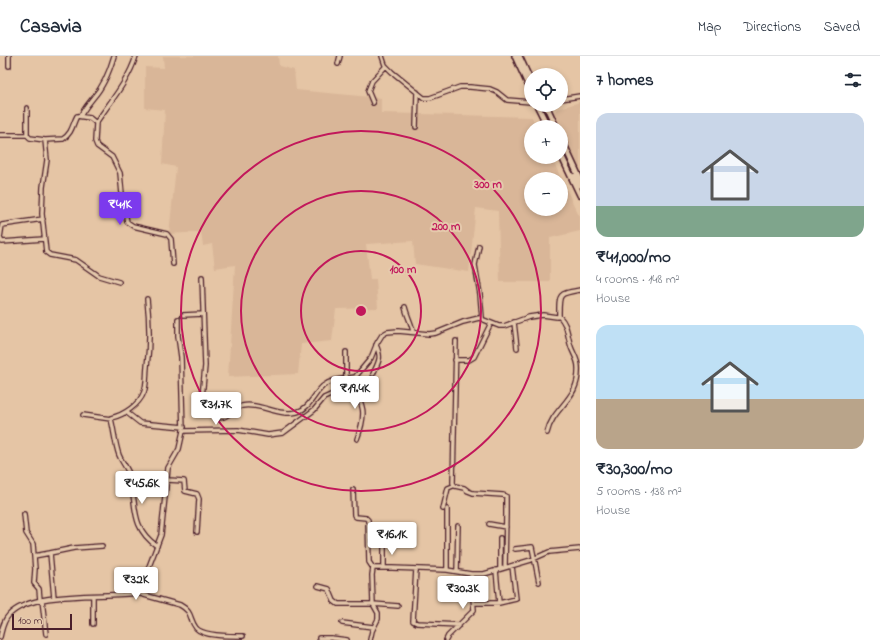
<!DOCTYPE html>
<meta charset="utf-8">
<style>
:root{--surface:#fff;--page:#f2f2f3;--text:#1f2937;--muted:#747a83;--line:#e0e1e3;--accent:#7c3aed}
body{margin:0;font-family:"Indie Flower",sans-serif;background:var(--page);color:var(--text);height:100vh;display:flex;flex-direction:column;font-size:15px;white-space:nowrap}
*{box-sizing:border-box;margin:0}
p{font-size:13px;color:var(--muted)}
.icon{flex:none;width:22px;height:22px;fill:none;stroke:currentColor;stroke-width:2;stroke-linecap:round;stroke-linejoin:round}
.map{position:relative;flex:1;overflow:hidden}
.drawer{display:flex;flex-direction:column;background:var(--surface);width:300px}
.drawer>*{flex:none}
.tools{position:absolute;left:524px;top:12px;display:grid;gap:8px}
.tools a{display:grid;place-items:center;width:44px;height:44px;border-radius:50%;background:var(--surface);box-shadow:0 2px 6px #0003;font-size:20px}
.scale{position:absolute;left:12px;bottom:10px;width:60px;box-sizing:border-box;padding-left:4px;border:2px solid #4a1f2b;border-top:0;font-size:11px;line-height:14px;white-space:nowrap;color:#4a1f2b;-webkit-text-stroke:3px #e5c9ac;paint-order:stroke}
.price{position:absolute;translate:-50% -34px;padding:0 9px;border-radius:4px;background:#fff;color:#222;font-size:13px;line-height:26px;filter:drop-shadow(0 1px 2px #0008)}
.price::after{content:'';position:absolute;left:50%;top:24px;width:12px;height:9px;margin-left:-6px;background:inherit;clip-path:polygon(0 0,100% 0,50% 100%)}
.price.on{background:var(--accent);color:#fff}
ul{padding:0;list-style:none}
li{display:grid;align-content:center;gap:8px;height:212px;padding:0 16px}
li span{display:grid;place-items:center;height:124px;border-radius:12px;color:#555}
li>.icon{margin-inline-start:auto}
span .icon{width:72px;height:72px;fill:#fffc;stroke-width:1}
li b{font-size:17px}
h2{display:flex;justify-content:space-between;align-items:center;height:48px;padding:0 16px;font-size:17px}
header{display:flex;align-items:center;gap:24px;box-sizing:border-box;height:56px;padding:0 20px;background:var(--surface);border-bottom:1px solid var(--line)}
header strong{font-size:19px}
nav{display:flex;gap:22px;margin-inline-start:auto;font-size:14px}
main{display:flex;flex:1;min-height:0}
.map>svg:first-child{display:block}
</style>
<header>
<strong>Casavia</strong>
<nav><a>Map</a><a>Directions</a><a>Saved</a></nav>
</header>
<main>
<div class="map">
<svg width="580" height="584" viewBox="0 0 580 584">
<rect width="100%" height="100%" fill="#e5c5a5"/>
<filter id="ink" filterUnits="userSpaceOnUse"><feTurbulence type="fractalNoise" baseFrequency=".025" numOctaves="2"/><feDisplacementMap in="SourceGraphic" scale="8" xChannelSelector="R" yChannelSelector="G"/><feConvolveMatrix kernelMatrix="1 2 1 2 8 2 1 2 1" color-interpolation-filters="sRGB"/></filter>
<g filter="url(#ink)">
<path fill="#d9b698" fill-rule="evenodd" d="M 163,0 L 278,0 L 279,10 L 294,14 L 296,34 L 381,42 L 381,57 L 532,61 L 536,71 L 531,71 L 531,101 L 551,101 L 580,162 L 580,175 L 550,182 L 550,226 L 500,226 L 498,155 L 476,152 L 469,216 L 415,208 L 413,185 L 366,188 L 370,223 L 376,223 L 378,252 L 336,253 L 332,285 L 301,288 L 298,318 L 228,321 L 235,209 L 215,212 L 212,188 L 203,190 L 201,176 L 169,178 L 176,111 L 162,108 L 165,54 L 145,52 L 145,11 L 164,12 ZM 531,123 L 561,123 L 561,153 L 531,153 Z
M 580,46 L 580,114 L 554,57 L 557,53 Z"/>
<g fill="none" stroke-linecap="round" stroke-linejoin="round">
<g stroke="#4a1f2b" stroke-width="6">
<path id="street" d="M 9,0 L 9,10
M 382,0 L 385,9 L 392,16 L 424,42 L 430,42 L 460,31 L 470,31 L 490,33 L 497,36 L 507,44 L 531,46
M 338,8 L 340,0
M 561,43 L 580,40
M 373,47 L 368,35 L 372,25 L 386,10
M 27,52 L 27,79 L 30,82 L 45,84
M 80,60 C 85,52 87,49 93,42 C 103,31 110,14 114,0
M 96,67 C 110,46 129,24 136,0
M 416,71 L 417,36
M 0,79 L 27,79
M 43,163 L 2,169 L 0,182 L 2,186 L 44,183
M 479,190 L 475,209 L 480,238 L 482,262
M 202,221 L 205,310 L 202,341 L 207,353 L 215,361 C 226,365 232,353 242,350 C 259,346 279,361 297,356 C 309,353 314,338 323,330 C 332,323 344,323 355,321
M 119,226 L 99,220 L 76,204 L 50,199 L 46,196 L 42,158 L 43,131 L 47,104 L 45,84 L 63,83 C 73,76 72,69 77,60 L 90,62 L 96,67 L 95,85 L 97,90 L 112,101 L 120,117 L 122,138 L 127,166 L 133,170 L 167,178 L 171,183 L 173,208
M 405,251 C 407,260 412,268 413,276
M 183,259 L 203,258
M 178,263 L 178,280 L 181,301 L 183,375
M 514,266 L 517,292
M 456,285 L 453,427 L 455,430 L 464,432 L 468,435 L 473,437 L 503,439 L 506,440 L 506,458 L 505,511
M 346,296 L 346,322
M 455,304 L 469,304 L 474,301 L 491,267
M 373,318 C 379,305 382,302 376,289
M 351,326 C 364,350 367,357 357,383
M 126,356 L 140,367 L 184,371
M 83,359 L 111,363 C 114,374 115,388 119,399 C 122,407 128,412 130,421 C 137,448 130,472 157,490
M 111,362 C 124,359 139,349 144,336 C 147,328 146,320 147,311 C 150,287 150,268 147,243
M 547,377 C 553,350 580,344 578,311 C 578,304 573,297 571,291 C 567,279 568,269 559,260
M 168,424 L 184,425 L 185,435 L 197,438 L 199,443 L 197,476
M 353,434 L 354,459 L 356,461 L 366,462 L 368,464 L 369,506 L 373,512
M 443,453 L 448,432 L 453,430
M 447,453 L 447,514
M 24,458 L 26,477 L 33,488 L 35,513 L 34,527 L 39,533 L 40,544
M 489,468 L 506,471
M 515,493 L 532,491 L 539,526
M 34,500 L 50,497
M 384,511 L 384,487
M 416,513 L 413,565 L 417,567 L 459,569
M 500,513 L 500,482
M 496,514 L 499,547
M 457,515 L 458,470
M 318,530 L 329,533 L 334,545 L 338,548 L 373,548 L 398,550
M 137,537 L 180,549 C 193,556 189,563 196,572 C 204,581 232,580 243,580
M 54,542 L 50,497 L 74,492 L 102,490
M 42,544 L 46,578
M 474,547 L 499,547 L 516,543 L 512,510
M 342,567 L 373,571
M 93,568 L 93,540
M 0,581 C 2,573 3,565 9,559 C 33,534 104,542 137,537 L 140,534 L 161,479 L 168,412 L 179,393 L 183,375 L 238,374 L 268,379 L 283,377 L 314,354 L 324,342 L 346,332 L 371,302 L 377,287 L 382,279 L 387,276 L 398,275 L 429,278 L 436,277 L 463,266 L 479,262 L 499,270 L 504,270 L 529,261 L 543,259 L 557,261 L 559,260 C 559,237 558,238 580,234
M 319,582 L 331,582 L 347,584
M 370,584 L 372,575 L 378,563 L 378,557 L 373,548 L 372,519 L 373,512 L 392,512 L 447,514 L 471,518 L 484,518 L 531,504 L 549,496 L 580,493
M 446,584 L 448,580 L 474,554 L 471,518"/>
</g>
<g stroke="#4a1f2b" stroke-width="8">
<path id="secondary" d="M 515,0 L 531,35
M 519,0 L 531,26
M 537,49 L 548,71
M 546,49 L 556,71
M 561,82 L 580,123
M 561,99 L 580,139
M 575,120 L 580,129"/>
</g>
<use href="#street" stroke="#e5c9ac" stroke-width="3.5"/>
<use href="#secondary" stroke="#e5c9ac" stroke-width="5"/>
</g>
</g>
<g fill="none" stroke="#c2185b" stroke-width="2">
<circle cx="361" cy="255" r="60"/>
<circle cx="361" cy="255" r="120"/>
<circle cx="361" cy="255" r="180"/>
</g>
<circle cx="361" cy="255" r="6" fill="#c2185b" stroke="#e5c9ac" stroke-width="2"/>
<g font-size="12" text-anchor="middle" font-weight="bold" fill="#c2185b" stroke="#e5c9ac" stroke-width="4" stroke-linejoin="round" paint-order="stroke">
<text x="488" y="132">300 m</text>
<text x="446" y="174">200 m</text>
<text x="403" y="217">100 m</text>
</g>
</svg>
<div class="tools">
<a><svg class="icon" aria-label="locate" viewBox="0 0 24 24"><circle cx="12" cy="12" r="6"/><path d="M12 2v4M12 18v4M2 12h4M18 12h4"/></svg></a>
<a>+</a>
<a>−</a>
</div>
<div class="scale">100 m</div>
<b class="price on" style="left:120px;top:170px">₹41K</b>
<b class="price" style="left:355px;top:354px">₹19.4K</b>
<b class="price" style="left:216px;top:370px">₹31.7K</b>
<b class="price" style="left:142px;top:449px">₹45.6K</b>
<b class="price" style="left:392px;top:500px">₹16.1K</b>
<b class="price" style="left:136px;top:545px">₹32K</b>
<b class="price" style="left:463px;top:554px">₹30.3K</b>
</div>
<section class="drawer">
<h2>7 homes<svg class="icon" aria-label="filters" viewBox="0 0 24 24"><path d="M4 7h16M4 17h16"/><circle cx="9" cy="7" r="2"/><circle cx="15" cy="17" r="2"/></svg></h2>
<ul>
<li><span style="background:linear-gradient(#c9d6e8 75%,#7fa58c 0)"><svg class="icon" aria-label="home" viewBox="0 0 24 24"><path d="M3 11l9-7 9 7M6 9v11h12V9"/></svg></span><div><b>₹41,000/mo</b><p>4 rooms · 148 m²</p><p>House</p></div></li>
<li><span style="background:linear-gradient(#bfe0f5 60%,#b9a48a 0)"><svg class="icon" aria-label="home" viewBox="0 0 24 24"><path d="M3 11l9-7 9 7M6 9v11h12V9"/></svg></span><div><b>₹30,300/mo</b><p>5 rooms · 138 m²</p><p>House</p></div></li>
</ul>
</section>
</main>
